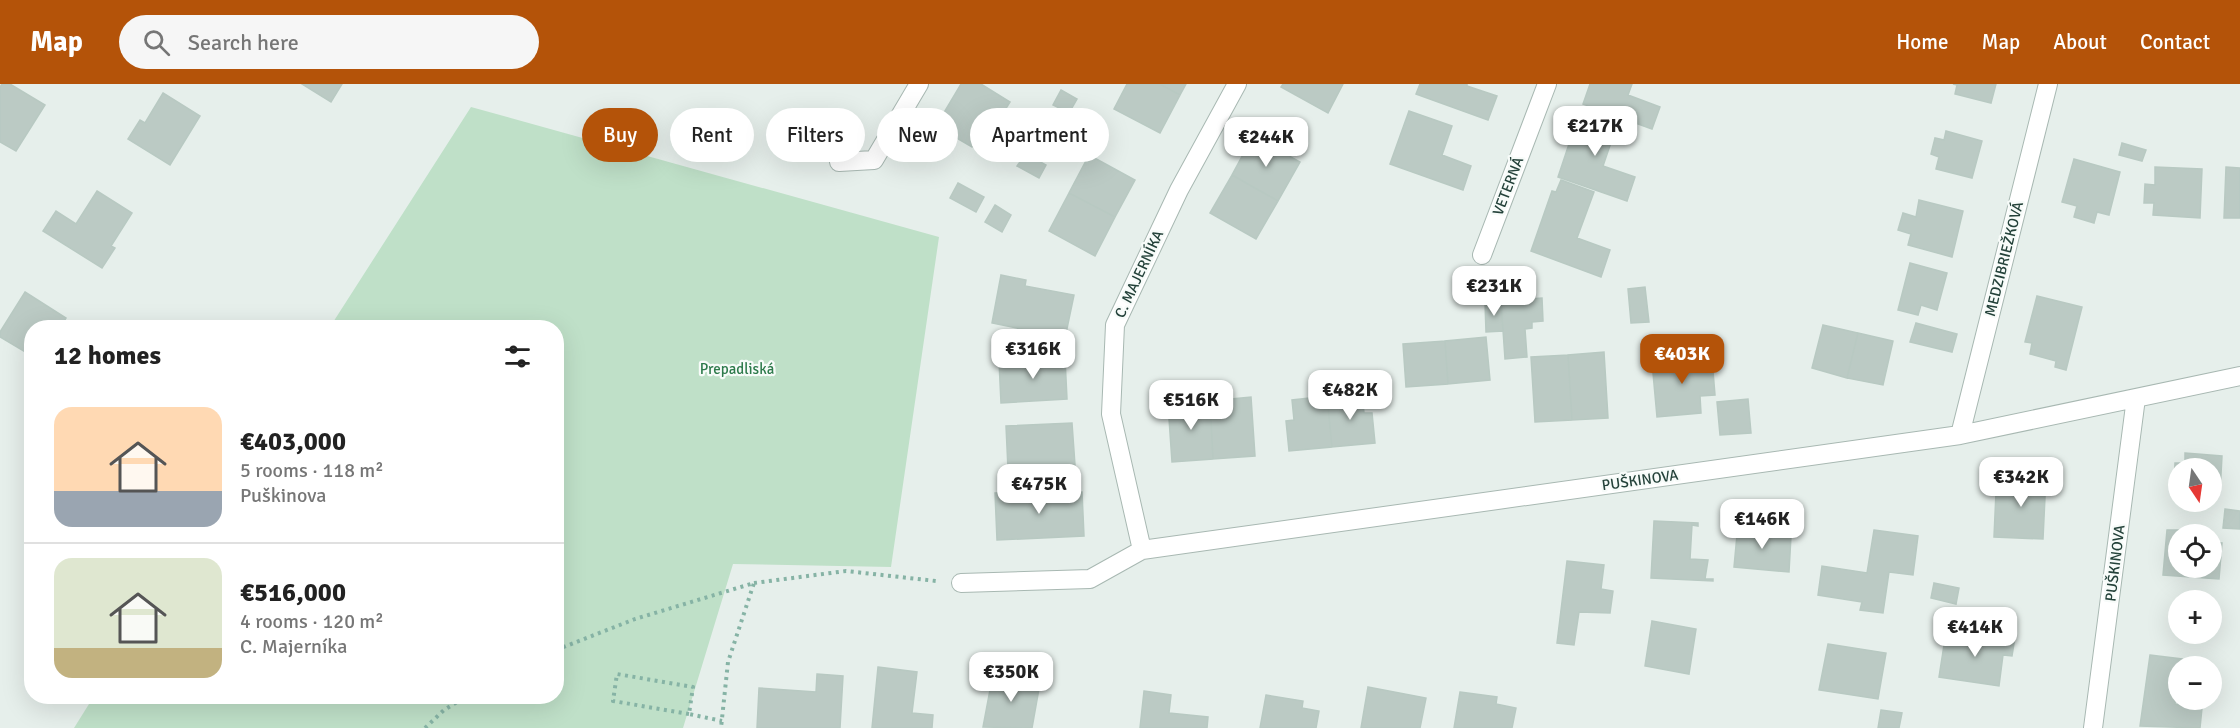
<!DOCTYPE html>
<meta charset="utf-8">
<style>
:root{--surface:#fff;--page:#f6f6f6;--text:#222;--muted:#767676;--line:#e0e0e0;--accent:#b45309}
body{margin:0;font-family:Signika,sans-serif;background:var(--page);color:var(--text);height:100vh;display:flex;flex-direction:column;font-size:22px;white-space:nowrap}
*{box-sizing:border-box;margin:0}
p{font-size:20px;color:var(--muted)}
.icon{flex:none;width:33px;height:33px;fill:none;stroke:currentColor;stroke-width:2;stroke-linecap:round;stroke-linejoin:round}
.map{position:relative;flex:1;overflow:hidden}
.sheet{position:absolute;left:24px;top:236px;width:540px;height:384px;display:flex;flex-direction:column;background:var(--surface);border-radius:24px;box-shadow:0 6px 24px #0002}
.sheet>*{flex:none}
.banner{position:absolute;left:582px;top:24px;width:570px;height:54px;display:flex;gap:12px}
.needle{width:39px;rotate:167deg}
.fabs{position:absolute;left:2168px;top:374px;display:grid;gap:12px}
.fabs a{display:grid;place-items:center;width:54px;height:54px;border-radius:50%;background:var(--surface);box-shadow:0 6px 24px #0002;font-size:30px}
.price{position:absolute;translate:-50% -51px;padding:0 14px;border-radius:12px;background:#fff;color:#222;font-size:20px;line-height:39px;filter:drop-shadow(0 2px 3px #0008)}
.price::after{content:'';position:absolute;left:50%;top:36px;width:18px;height:14px;margin-left:-9px;background:inherit;clip-path:polygon(0 0,100% 0,50% 100%)}
.price.selected{background:var(--accent);color:#fff}
ul{padding:0;list-style:none}
li{display:flex;align-items:center;gap:18px;height:150px;padding:0 30px}
li+li{border-top:2px solid var(--line)}
li span{display:grid;place-items:center;flex:none;width:168px;height:120px;border-radius:18px;color:#555}
li>.icon{margin-inline-start:auto}
span .icon{width:72px;height:72px;fill:#fffc;stroke-width:1}
li b{font-size:26px}
h2{display:flex;justify-content:space-between;align-items:center;height:72px;padding:0 30px;font-size:26px}
.pill{padding:0 21px;border-radius:27px;background:var(--surface);box-shadow:0 6px 24px #0002;font-size:21px;line-height:54px}
.pill.selected{background:var(--accent);color:#fff}
header{display:flex;align-items:center;gap:36px;box-sizing:border-box;height:84px;padding:0 30px;background:var(--accent);color:#fff}
header strong{font-size:28px}
nav{display:flex;gap:33px;margin-inline-start:auto;font-size:21px}
.search{width:420px;height:54px;background:var(--page);display:flex;align-items:center;gap:15px;box-sizing:border-box;padding:0 21px;border-radius:33px;color:var(--muted);font-size:22px}
.map>svg:first-child{display:block}
</style>
<header>
<strong>Map</strong>
<div class="search"><svg class="icon" aria-label="search" viewBox="0 0 24 24"><circle cx="10" cy="10" r="6"/><path d="M15 15l6 6"/></svg>Search here</div>
<nav><a>Home</a><a>Map</a><a>About</a><a>Contact</a></nav>
</header>
<div class="map">
<svg width="2240" height="644" viewBox="0 0 2240 644">
<rect width="100%" height="100%" fill="#e6efeb"/>
<path fill="#bfe0c8" d="M 471,23 L 939,153 L 891,483 L 733,480 L 683,644 L 74,644 L 94,612 L 556,612 L 556,243 L 330,243 Z"/>
<path fill="#bbcac4" stroke="#b8c9c2" stroke-width="1.5" d="M 2,0 L 10,0 L 45,21 L 16,67 L 0,58 L 0,3 Z
M 302,0 L 342,0 L 331,18 Z
M 961,0 L 981,0 L 1010,18 L 995,42 L 988,38 L 972,63 L 936,42 Z
M 1127,0 L 1160,0 L 1180,11 L 1160,49 L 1114,25 Z
M 1160,0 L 1186,0 L 1180,11 Z
M 1283,0 L 1343,0 L 1328,29 L 1281,3 Z
M 1420,0 L 1467,0 L 1467,2 L 1497,12 L 1488,36 L 1416,10 Z
M 1590,0 L 1632,0 L 1628,11 L 1660,23 L 1652,45 L 1583,20 Z
M 1953,0 L 1996,0 L 1991,19 L 1955,10 L 1957,1 Z
M 1061,6 L 1077,15 L 1069,29 L 1053,21 Z
M 163,9 L 200,32 L 170,81 L 128,55 L 140,36 L 145,39 Z
M 1587,23 L 1619,35 L 1603,82 L 1635,93 L 1627,117 L 1558,93 L 1577,36 L 1582,38 Z
M 1409,27 L 1452,42 L 1442,71 L 1471,82 L 1463,106 L 1390,80 Z
M 1946,47 L 1982,57 L 1972,94 L 1936,85 L 1939,73 L 1931,70 L 1935,54 L 1944,56 Z
M 1253,52 L 1300,78 L 1278,117 L 1232,91 Z
M 2122,59 L 2146,66 L 2142,77 L 2119,71 Z
M 1026,70 L 1046,81 L 1039,94 L 1017,82 Z
M 1089,71 L 1135,96 L 1115,133 L 1069,109 Z
M 2074,75 L 2120,88 L 2109,131 L 2097,128 L 2094,139 L 2074,133 L 2077,122 L 2062,118 Z
M 2155,83 L 2202,85 L 2200,134 L 2153,131 L 2154,119 L 2144,119 L 2145,100 L 2155,101 Z
M 2226,83 L 2240,84 L 2240,134 L 2224,134 Z
M 1232,91 L 1278,117 L 1256,155 L 1210,129 Z
M 1561,96 L 1594,108 L 1577,154 L 1610,166 L 1601,193 L 1531,167 L 1552,107 L 1556,108 Z
M 958,99 L 984,113 L 976,128 L 950,114 Z
M 97,107 L 132,129 L 111,162 L 115,164 L 102,184 L 43,147 L 56,127 L 76,140 Z
M 1069,109 L 1115,133 L 1095,172 L 1049,147 Z
M 1919,116 L 1963,127 L 1952,173 L 1908,161 L 1911,150 L 1898,146 L 1903,129 L 1916,133 Z
M 995,121 L 1011,131 L 1002,148 L 985,138 Z
M 1910,179 L 1947,189 L 1937,226 L 1921,221 L 1918,231 L 1898,226 Z
M 1001,191 L 1026,196 L 1025,202 L 1074,211 L 1065,254 L 992,239 Z
M 1645,203 L 1649,238 L 1631,239 L 1628,205 Z
M 25,208 L 66,234 L 61,243 L 32,243 L 32,272 L 0,253 L 0,248 Z
M 2037,212 L 2082,223 L 2066,286 L 2055,283 L 2056,277 L 2030,270 L 2032,259 L 2025,258 Z
M 1542,214 L 1543,237 L 1532,238 L 1532,244 L 1525,245 L 1527,273 L 1505,275 L 1501,217 Z
M 1501,217 L 1503,247 L 1486,248 L 1485,219 Z
M 1916,239 L 1957,250 L 1952,268 L 1910,258 Z
M 1823,241 L 1858,249 L 1847,294 L 1812,284 Z
M 1858,249 L 1893,257 L 1883,301 L 1847,294 Z
M 1486,253 L 1490,296 L 1448,300 L 1445,257 Z
M 1445,257 L 1448,300 L 1406,303 L 1403,260 Z
M 1604,268 L 1608,334 L 1572,336 L 1568,271 Z
M 1568,271 L 1572,336 L 1535,338 L 1531,273 Z
M 1701,273 L 1702,276 L 1712,275 L 1715,311 L 1700,312 L 1701,329 L 1657,333 L 1652,278 Z
M 1065,274 L 1067,315 L 1001,319 L 999,277 Z
M 1362,309 L 1364,329 L 1372,329 L 1375,359 L 1332,363 L 1327,312 Z
M 1327,312 L 1332,363 L 1289,367 L 1286,337 L 1294,336 L 1292,316 Z
M 1251,313 L 1255,372 L 1213,375 L 1210,317 Z
M 1748,315 L 1751,349 L 1720,351 L 1717,318 Z
M 1210,317 L 1213,375 L 1172,378 L 1168,320 Z
M 1072,339 L 1075,381 L 1008,385 L 1006,342 Z
M 2185,369 L 2222,372 L 2220,408 L 2211,408 L 2211,384 L 2178,384 L 2178,405 L 2174,405 L 2175,379 L 2185,379 Z
M 2006,391 L 2046,392 L 2043,455 L 1994,453 L 1996,408 L 2006,409 Z
M 1039,407 L 1039,410 L 1082,408 L 1084,452 L 997,456 L 995,409 Z
M 2225,425 L 2240,427 L 2240,445 L 2223,444 Z
M 1654,437 L 1698,439 L 1698,442 L 1692,441 L 1690,475 L 1708,476 L 1705,495 L 1713,495 L 1713,497 L 1651,494 Z
M 1738,440 L 1757,441 L 1756,449 L 1791,452 L 1789,488 L 1734,483 Z
M 1874,446 L 1918,452 L 1913,491 L 1889,488 L 1883,529 L 1860,526 L 1862,518 L 1818,511 L 1822,482 L 1867,489 Z
M 2167,446 L 2178,446 L 2178,483 L 2211,483 L 2211,458 L 2222,459 L 2219,495 L 2163,491 Z
M 1567,477 L 1604,481 L 1601,505 L 1613,507 L 1610,529 L 1579,528 L 1574,561 L 1557,559 Z
M 1934,499 L 1959,504 L 1956,520 L 1931,514 Z
M 1652,537 L 1696,545 L 1689,590 L 1645,582 Z
M 1946,548 L 1990,555 L 1991,549 L 2015,553 L 2012,572 L 2003,571 L 1999,602 L 1939,593 Z
M 1828,560 L 1886,569 L 1878,615 L 1819,606 Z
M 2150,571 L 2182,575 L 2181,582 L 2178,582 L 2175,620 L 2202,624 L 2200,644 L 2140,642 Z
M 878,583 L 917,588 L 912,629 L 933,631 L 932,644 L 872,644 Z
M 817,590 L 843,592 L 840,644 L 757,644 L 759,604 L 816,608 Z
M 993,590 L 1040,599 L 1032,644 L 983,643 Z
M 1368,603 L 1426,614 L 1420,644 L 1361,644 Z
M 1144,607 L 1171,611 L 1169,629 L 1208,633 L 1207,644 L 1140,644 Z
M 1460,608 L 1497,613 L 1496,620 L 1516,624 L 1512,644 L 1454,644 Z
M 1266,611 L 1303,617 L 1302,624 L 1319,627 L 1316,644 L 1260,644 Z
M 1881,626 L 1902,629 L 1899,644 L 1878,644 Z"/>
<g fill="none" stroke-linecap="round" stroke-linejoin="round">
<g stroke="#a8b8b2" stroke-width="20">
<path id="minor" d="M 839,78 L 874,76 L 919,0
M 1482,171 L 1547,0
M 1960,351 L 2048,0
M 1142,466 L 1111,330 L 1115,241 L 1179,106 L 1237,0
M 961,499 L 1090,495 L 1142,466 L 1960,351 L 2240,292
M 2093,644 L 2136,314"/>
</g>
<path stroke="#86b3a5" stroke-width="4" stroke-dasharray="3 4.5" stroke-linecap="butt" d="M 754,499 L 846,487 L 936,497
M 556,566 L 635,535 L 754,499 L 728,578 L 721,644
M 689,630 L 613,617 L 617,590 L 693,603 L 689,630 L 722,637
M 425,644 L 444,626 L 467,612"/>
<use href="#minor" stroke="#fff" stroke-width="18"/>
</g>
<g text-anchor="middle" stroke-width="4.5" stroke-linejoin="round" paint-order="stroke">
<g font-size="15" fill="#24423a" stroke="#f7fbf9">
<text transform="translate(1508 102) rotate(-69)" y="5">VETERNÁ</text>
<text transform="translate(2004 175) rotate(-76)" y="5">MEDZIBRIEŽKOVÁ</text>
<text transform="translate(1139 190) rotate(-65)" y="5">C. MAJERNÍKA</text>
<text transform="translate(1640 396) rotate(-8)" y="5">PUŠKINOVA</text>
<text transform="translate(2115 479) rotate(-83)" y="5">PUŠKINOVA</text>
</g>
<g font-size="15" fill="#2d7a4b" stroke="#f7fbf9">
<text x="737" y="290">Prepadliská</text>
</g>
</g>
</svg>
<div class="fabs">
<a><svg class="needle" viewBox="-14 -14 28 28"><path d="M0-13l5 13h-10z" fill="#e53935"/><path d="M0 13l5-13h-10z" fill="#767676"/></svg></a>
<a><svg class="icon" aria-label="locate" viewBox="0 0 24 24"><circle cx="12" cy="12" r="6"/><path d="M12 2v4M12 18v4M2 12h4M18 12h4"/></svg></a>
<a>+</a>
<a>−</a>
</div>
<b class="price" style="left:1595px;top:73px">€217K</b>
<b class="price" style="left:1266px;top:84px">€244K</b>
<b class="price" style="left:1494px;top:233px">€231K</b>
<b class="price" style="left:1033px;top:296px">€316K</b>
<b class="price selected" style="left:1682px;top:301px">€403K</b>
<b class="price" style="left:1350px;top:337px">€482K</b>
<b class="price" style="left:1191px;top:347px">€516K</b>
<b class="price" style="left:2021px;top:424px">€342K</b>
<b class="price" style="left:1039px;top:431px">€475K</b>
<b class="price" style="left:1762px;top:466px">€146K</b>
<b class="price" style="left:1975px;top:574px">€414K</b>
<b class="price" style="left:1011px;top:619px">€350K</b>
<div class="banner">
<a class="pill selected">Buy</a>
<a class="pill">Rent</a>
<a class="pill">Filters</a>
<a class="pill">New</a>
<a class="pill">Apartment</a>
</div>
<section class="sheet">
<h2>12 homes<svg class="icon" aria-label="filters" viewBox="0 0 24 24"><path d="M4 7h16M4 17h16"/><circle cx="9" cy="7" r="2"/><circle cx="15" cy="17" r="2"/></svg></h2>
<ul>
<li><span style="background:linear-gradient(#ffd9b3 70%,#9aa5b1 0)"><svg class="icon" aria-label="home" viewBox="0 0 24 24"><path d="M3 11l9-7 9 7M6 9v11h12V9"/></svg></span><div><b>€403,000</b><p>5 rooms · 118 m²</p><p>Puškinova</p></div></li>
<li><span style="background:linear-gradient(#dfe7d0 75%,#c2b280 0)"><svg class="icon" aria-label="home" viewBox="0 0 24 24"><path d="M3 11l9-7 9 7M6 9v11h12V9"/></svg></span><div><b>€516,000</b><p>4 rooms · 120 m²</p><p>C. Majerníka</p></div></li>
</ul>
</section>
</div>
